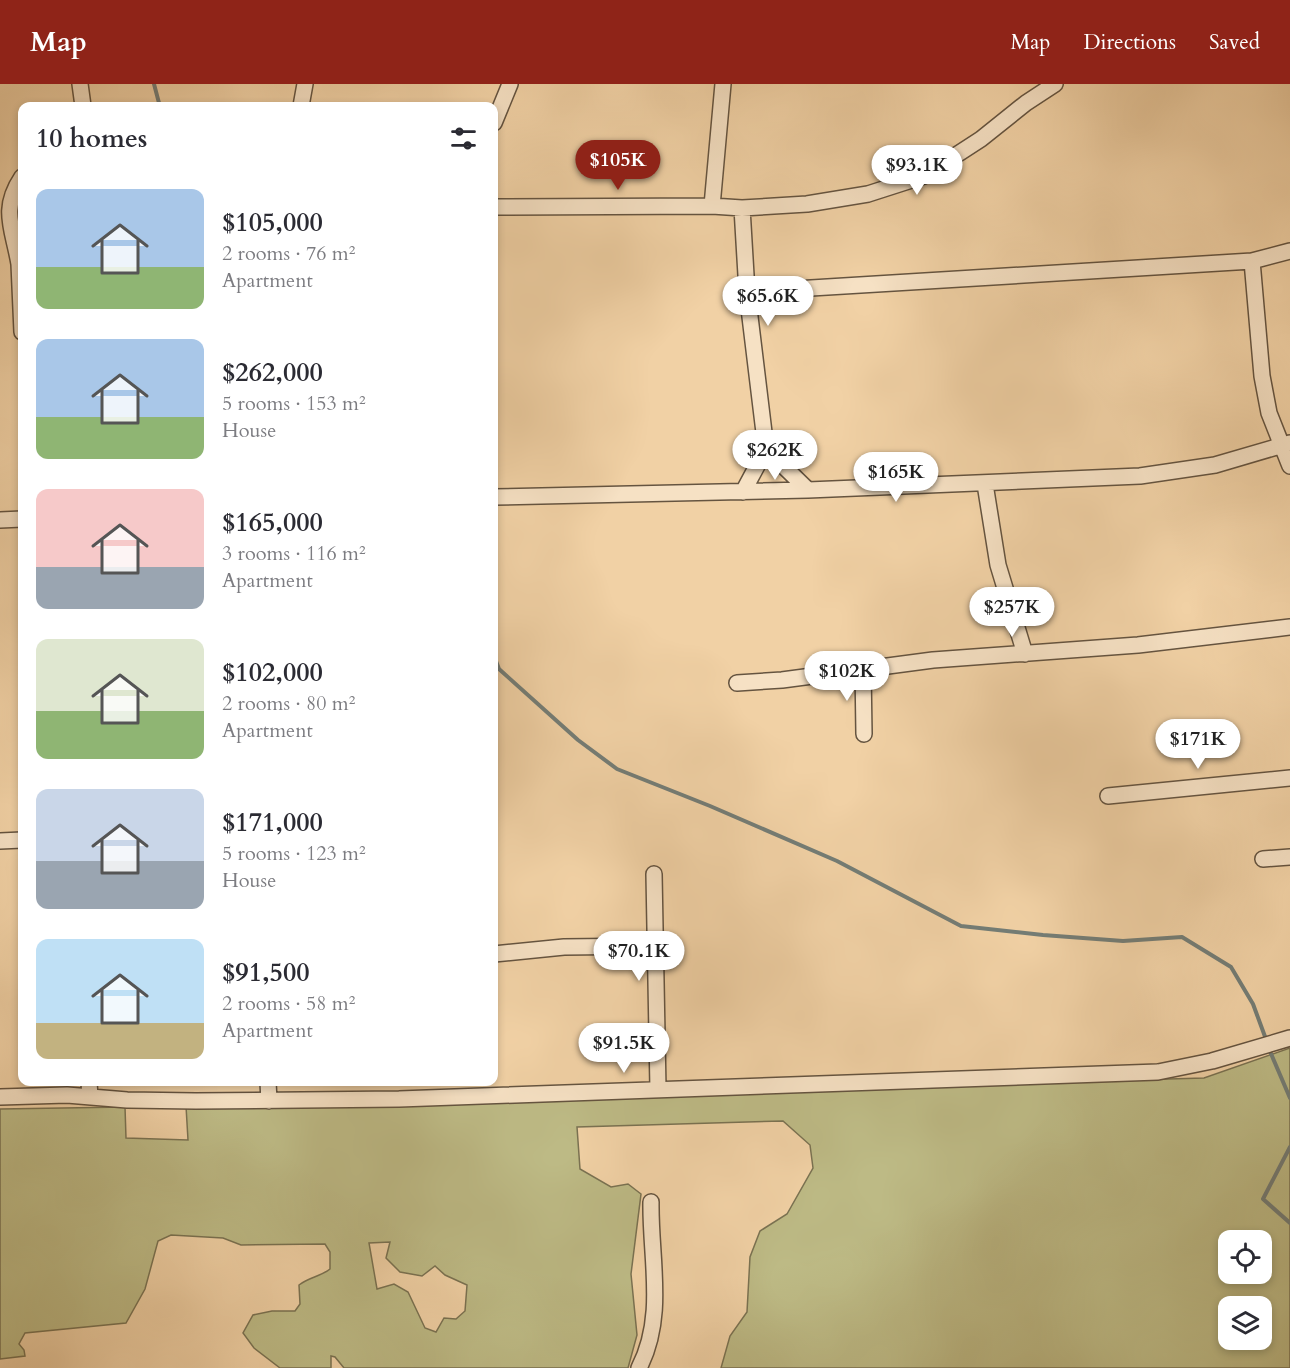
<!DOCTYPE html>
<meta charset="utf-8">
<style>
:root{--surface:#fff;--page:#f7f7f7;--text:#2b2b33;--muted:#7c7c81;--accent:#8f2418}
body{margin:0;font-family:Cardo,serif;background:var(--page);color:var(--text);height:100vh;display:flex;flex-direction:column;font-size:22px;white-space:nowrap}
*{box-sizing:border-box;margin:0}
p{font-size:20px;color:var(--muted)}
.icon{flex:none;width:33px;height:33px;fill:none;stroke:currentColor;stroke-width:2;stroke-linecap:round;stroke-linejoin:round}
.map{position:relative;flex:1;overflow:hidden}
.drawer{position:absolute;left:18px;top:18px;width:480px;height:984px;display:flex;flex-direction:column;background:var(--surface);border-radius:12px;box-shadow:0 3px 9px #0003}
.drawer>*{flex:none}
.tools{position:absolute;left:1218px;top:1146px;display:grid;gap:12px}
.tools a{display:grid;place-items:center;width:54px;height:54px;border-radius:12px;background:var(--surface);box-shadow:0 3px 9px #0003;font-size:30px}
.price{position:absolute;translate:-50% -51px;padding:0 14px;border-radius:21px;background:#fff;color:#222;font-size:20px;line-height:39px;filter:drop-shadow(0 2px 3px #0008)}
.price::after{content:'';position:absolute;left:50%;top:36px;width:18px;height:14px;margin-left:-9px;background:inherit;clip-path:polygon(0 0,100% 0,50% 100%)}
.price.current{background:var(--accent);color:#fff}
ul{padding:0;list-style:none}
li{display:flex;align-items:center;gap:18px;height:150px;padding:0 18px}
li span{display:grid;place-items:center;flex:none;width:168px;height:120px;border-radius:12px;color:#555}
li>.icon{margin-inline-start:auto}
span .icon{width:72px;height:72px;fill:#fffc;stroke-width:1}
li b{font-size:26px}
h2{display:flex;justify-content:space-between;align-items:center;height:72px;padding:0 18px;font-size:26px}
header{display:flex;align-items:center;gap:36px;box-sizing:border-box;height:84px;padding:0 30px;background:var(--accent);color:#fff}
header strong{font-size:28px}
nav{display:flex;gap:33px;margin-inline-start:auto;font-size:21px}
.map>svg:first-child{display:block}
</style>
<header>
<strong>Map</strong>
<nav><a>Map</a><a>Directions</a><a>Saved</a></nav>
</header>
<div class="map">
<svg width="1290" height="1284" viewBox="0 0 1290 1284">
<rect width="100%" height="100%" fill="#f1d1a5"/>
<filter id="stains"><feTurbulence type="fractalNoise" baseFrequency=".00333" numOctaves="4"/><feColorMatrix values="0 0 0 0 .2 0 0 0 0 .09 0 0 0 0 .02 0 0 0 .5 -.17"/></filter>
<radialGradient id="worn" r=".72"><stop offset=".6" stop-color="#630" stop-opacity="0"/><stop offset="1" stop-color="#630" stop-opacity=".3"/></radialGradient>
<path fill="#bdba85" stroke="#7a7252" stroke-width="1.5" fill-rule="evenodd" d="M 1290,964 L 1290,1284 L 721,1284 L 730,1252 L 747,1228 L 750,1173 L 760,1147 L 787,1130 L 813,1084 L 810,1061 L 783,1037 L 577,1043 L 580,1085 L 611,1103 L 628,1100 L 641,1110 L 631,1190 L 637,1251 L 628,1284 L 344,1284 L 335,1273 L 331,1272 L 331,1284 L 280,1284 L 254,1264 L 243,1249 L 253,1231 L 272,1227 L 295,1227 L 300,1220 L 299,1201 C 309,1193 320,1193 330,1185 L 330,1168 L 325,1160 L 241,1161 L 223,1154 L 171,1151 L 158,1157 L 145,1205 L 126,1239 L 25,1249 L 19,1260 L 24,1266 L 25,1272 L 0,1275 L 0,1025 L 125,1023 L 126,1054 L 188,1056 L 186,1022 L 1204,994 ZM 1228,1156 L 1262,1156 L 1262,1190 L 1228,1190 ZM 390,1158 L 386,1174 L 400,1188 L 422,1192 L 435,1182 L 445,1191 L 467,1201 L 465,1227 L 456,1235 L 444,1234 L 436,1248 L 425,1244 L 408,1208 L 394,1200 L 377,1205 L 369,1159 ZM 1228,1222 L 1262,1222 L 1262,1256 L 1228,1256 Z"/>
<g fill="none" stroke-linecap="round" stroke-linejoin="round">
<path stroke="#747d76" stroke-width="4" d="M 154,0 L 159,19 L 164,22
M 494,572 L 499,585 L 578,656 L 617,685 L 710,722 L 837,777 L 961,842 L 1043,851 L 1123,857 L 1182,853 L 1231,883 L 1253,920 L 1267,958
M 1269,965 L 1290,1014
M 1290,1063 L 1263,1115 L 1290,1139"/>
<g stroke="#655440" stroke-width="18">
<path id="minor" d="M 80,0 L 83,22
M 301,22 L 305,0
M 494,39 L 510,0
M 22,93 C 0,126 13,144 19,180 L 22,248
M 712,122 L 723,0
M 494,123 L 712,122 L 742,124 L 807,120 L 868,110 L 924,92 L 981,55 L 1026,19 L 1055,0
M 742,124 L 747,208 L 766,365 L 743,408
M 1252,177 L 1262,292 L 1269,329 L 1290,382
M 747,208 L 1252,177 L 1290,167
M 766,365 L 808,406
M 985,400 L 998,481 L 1025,570
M 494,413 L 808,406 L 1140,392 L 1215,381 L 1290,359
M 0,436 L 22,435
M 863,585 L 864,650
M 737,599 L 782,596 L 933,576 L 1138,561 L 1290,543
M 1108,712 L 1290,694
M 0,757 L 22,756
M 1263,775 L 1290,773
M 654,790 L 658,1005
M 494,870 L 564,863 L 655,862
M 89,998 L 90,1013
M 268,998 L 269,1017
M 0,1013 L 67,1011 L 127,1016 L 196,1017 L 399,1015 L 1158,988 L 1212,977 L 1290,954
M 639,1284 C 666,1232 650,1174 651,1118"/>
</g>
<use href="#minor" stroke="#f6e1c4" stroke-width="15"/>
</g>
<rect width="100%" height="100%" filter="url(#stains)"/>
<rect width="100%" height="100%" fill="url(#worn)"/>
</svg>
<div class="tools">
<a><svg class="icon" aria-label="locate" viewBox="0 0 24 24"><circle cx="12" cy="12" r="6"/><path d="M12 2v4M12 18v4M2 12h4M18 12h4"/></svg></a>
<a><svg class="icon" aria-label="layers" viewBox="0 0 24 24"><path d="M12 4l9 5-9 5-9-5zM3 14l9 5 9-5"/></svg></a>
</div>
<b class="price current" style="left:618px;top:107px">$105K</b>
<b class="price" style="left:917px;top:112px">$93.1K</b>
<b class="price" style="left:768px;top:243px">$65.6K</b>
<b class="price" style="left:775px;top:397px">$262K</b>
<b class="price" style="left:896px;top:419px">$165K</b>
<b class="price" style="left:1012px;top:554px">$257K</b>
<b class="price" style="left:847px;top:618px">$102K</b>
<b class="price" style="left:1198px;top:686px">$171K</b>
<b class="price" style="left:639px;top:898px">$70.1K</b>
<b class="price" style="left:624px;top:990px">$91.5K</b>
<section class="drawer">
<h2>10 homes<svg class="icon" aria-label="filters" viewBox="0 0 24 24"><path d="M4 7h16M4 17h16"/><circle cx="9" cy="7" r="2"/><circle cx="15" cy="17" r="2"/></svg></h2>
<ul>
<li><span style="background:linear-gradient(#a9c7e8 65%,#8fb573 0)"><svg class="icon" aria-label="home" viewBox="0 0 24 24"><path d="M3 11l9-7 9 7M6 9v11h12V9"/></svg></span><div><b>$105,000</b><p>2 rooms · 76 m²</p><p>Apartment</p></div></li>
<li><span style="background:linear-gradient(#a9c7e8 65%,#8fb573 0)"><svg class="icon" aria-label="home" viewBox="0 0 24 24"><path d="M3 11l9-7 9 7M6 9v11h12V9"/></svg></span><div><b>$262,000</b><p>5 rooms · 153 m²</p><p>House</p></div></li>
<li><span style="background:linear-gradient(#f6c9c9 65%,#9aa5b1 0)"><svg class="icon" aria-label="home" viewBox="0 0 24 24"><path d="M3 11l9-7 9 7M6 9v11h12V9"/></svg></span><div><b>$165,000</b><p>3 rooms · 116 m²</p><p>Apartment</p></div></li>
<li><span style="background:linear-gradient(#dfe7d0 60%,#8fb573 0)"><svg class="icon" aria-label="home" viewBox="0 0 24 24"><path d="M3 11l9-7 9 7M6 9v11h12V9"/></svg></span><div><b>$102,000</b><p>2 rooms · 80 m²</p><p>Apartment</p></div></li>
<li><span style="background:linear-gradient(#c9d6e8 60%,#9aa5b1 0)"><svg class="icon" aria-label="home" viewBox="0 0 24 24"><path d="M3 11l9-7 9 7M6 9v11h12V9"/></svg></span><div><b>$171,000</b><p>5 rooms · 123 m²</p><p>House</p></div></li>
<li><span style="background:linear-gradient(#bfe0f5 70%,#c2b280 0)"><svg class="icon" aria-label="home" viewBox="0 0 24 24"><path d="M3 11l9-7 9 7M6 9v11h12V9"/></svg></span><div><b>$91,500</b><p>2 rooms · 58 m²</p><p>Apartment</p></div></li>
</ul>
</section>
</div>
